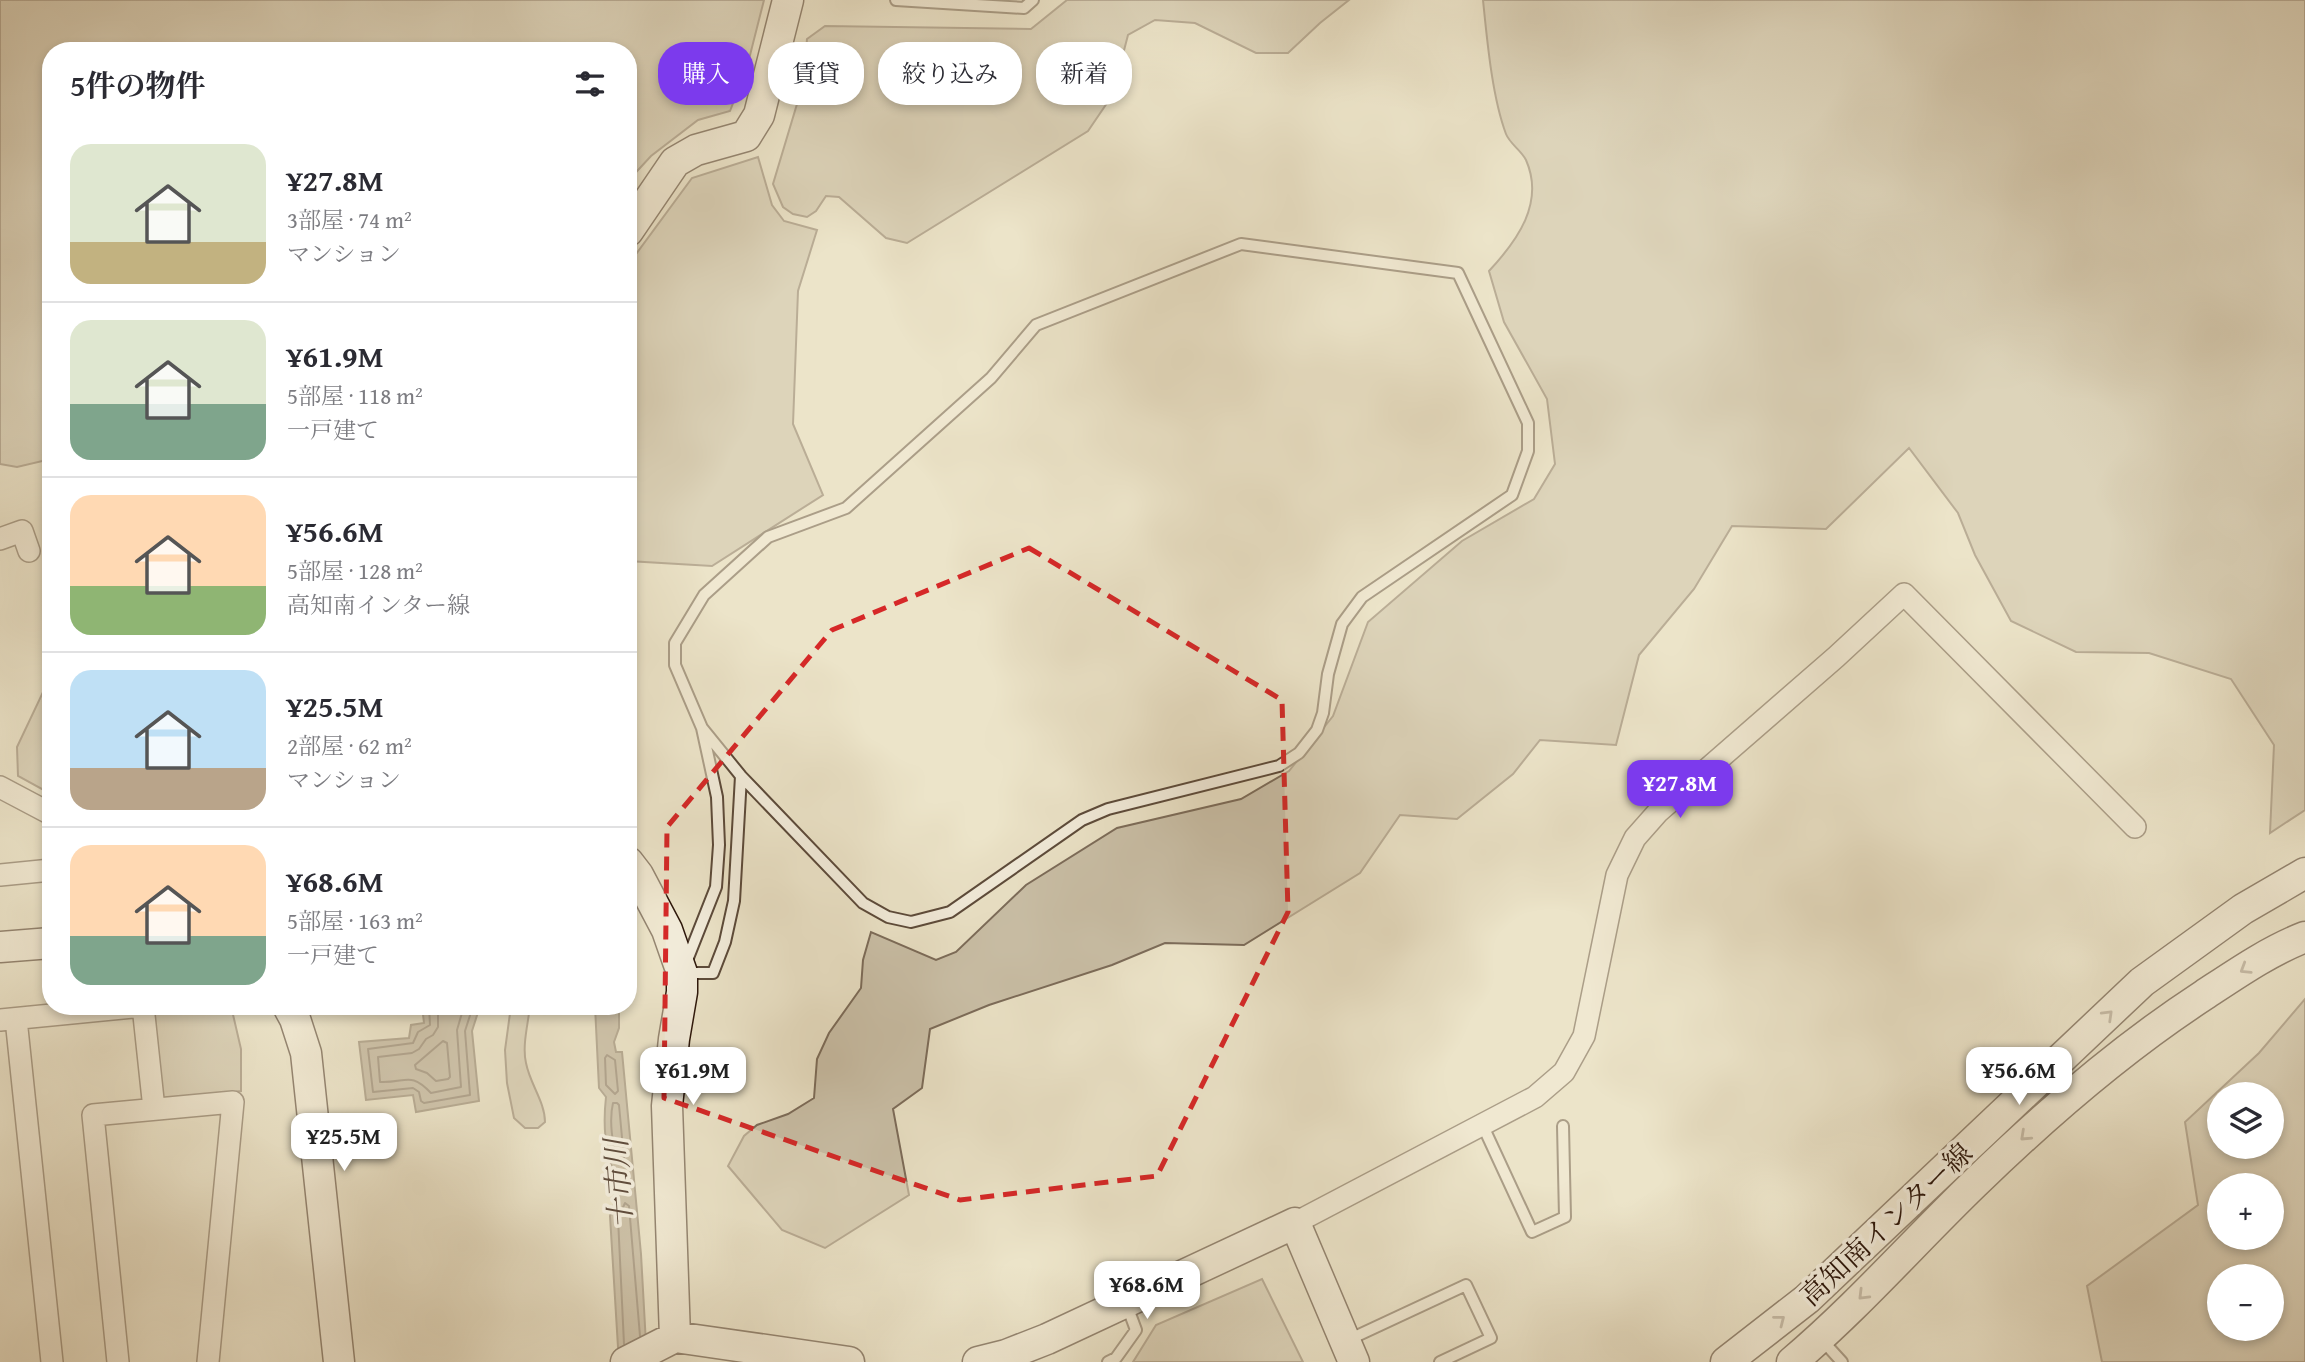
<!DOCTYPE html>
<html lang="ja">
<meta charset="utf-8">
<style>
:root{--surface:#fff;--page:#f2f2f3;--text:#2b2b33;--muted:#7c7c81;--line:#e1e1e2;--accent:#7c3aed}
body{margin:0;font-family:"Gentium Book Plus","Noto Serif JP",serif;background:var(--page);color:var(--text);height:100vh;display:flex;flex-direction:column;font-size:26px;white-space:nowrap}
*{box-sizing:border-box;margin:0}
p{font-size:23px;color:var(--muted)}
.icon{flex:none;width:38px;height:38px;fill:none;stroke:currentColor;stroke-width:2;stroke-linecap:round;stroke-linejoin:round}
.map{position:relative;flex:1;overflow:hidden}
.side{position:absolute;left:42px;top:42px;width:595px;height:973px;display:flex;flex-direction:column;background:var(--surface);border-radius:28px;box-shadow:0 4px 10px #0003}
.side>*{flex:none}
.guide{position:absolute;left:658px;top:42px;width:665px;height:63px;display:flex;gap:14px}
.tools{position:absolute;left:2207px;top:1082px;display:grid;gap:14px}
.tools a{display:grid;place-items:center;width:77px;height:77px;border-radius:50%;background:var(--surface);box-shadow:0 4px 10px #0003;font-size:35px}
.price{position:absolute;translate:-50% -60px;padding:0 16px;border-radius:14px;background:#fff;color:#222;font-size:23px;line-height:46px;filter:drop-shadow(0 2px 4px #0008)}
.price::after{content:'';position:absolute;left:50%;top:42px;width:21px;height:16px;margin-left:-10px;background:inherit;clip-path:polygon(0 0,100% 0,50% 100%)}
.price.active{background:var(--accent);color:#fff}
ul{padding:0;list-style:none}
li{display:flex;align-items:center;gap:21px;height:175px;padding:0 28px}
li+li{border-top:2px solid var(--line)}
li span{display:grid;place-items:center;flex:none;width:196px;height:140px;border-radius:21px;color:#555}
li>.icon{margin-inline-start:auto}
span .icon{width:84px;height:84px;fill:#fffc;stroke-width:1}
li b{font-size:30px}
h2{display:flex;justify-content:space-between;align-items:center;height:84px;padding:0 28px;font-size:30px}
.pill{padding:0 24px;border-radius:28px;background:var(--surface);box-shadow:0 4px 10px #0003;font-size:24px;line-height:63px}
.pill.active{background:var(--accent);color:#fff}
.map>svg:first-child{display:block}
</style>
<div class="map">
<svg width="2305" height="1362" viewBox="0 0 2305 1362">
<rect width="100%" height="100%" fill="#ece4c9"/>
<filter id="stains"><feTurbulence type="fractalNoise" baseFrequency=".00286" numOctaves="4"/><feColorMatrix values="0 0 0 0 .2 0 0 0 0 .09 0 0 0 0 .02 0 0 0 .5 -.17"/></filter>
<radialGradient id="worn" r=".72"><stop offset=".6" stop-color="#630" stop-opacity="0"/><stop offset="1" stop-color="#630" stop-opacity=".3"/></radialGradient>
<path fill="#cbc1a9" stroke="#7c6c5a" stroke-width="2" fill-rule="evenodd" d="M 0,0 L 764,0 L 747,67 L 730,111 L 698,120 L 651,156 L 628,181 L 628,51 L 51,51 L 51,459 L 17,467 L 0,464 Z
M 1067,0 L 1349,0 L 1320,23 L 1288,53 L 1256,53 L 1195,23 L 1155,20 L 1128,35 L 1121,62 L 1107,103 L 1088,131 L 907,243 L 886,238 L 839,197 L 826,196 L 816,211 L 807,217 L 793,214 L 783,207 L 773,184 L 803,84 L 807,39 L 825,26 L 1031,29 Z
M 1483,0 L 2305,0 L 2305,810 L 2270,833 L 2274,745 L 2231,679 L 2149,653 L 2076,652 L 2011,621 L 1975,555 L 1958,513 L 1909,448 L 1826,529 L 1732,526 L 1694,589 L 1639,655 L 1616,745 L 1540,740 L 1513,774 L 1457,819 L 1400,815 L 1360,873 L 1244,945 L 1165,943 L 1112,965 L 989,1005 L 930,1029 L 922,1088 L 893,1109 L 909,1195 L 825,1248 L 782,1230 L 728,1166 L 744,1136 L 757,1125 L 788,1114 L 814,1098 L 817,1059 L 829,1033 L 861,988 L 863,960 L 871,932 L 936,960 L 956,952 L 1026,885 L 1117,828 L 1241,799 L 1289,771 L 1333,716 L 1368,622 L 1462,541 L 1534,499 L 1555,464 L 1547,399 L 1504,322 L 1489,271 C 1517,241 1545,203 1526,160 C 1521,150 1510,144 1506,134 C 1492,97 1487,39 1483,0 Z
M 758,157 L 772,205 L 784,221 L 817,230 L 798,291 L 793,424 L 823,495 L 712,566 L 628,561 L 628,265 L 692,178 Z
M 51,670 L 51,794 L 18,776 L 17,747 L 45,688 Z
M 2305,999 L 2305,1362 L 2102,1362 L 2087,1286 L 2198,1205 L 2185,1122 L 2259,1053 ZM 2219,1094 L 2272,1094 L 2272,1146 L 2219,1146 ZM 2219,1185 L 2272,1185 L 2272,1237 L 2219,1237 ZM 2219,1276 L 2272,1276 L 2272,1328 L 2219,1328 Z
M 152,1006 L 231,1006 L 241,1049 L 241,1091 L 160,1100 Z
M 511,1006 L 530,1006 C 528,1024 522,1046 526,1063 C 530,1084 545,1102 545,1122 L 538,1128 L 525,1128 L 514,1118 L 507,1083 L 505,1050 Z
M 1262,1279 L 1303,1362 L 1133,1362 L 1156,1325 Z"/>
<path fill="#ab9e88" stroke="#786856" stroke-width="2" d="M 422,1006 L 480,1006 L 472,1031 L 479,1101 L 416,1112 L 413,1095 L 366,1100 L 359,1042 L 409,1038 L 411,1025 L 424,1023 Z
M 595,1006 L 619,1006 L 619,1028 L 614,1042 L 616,1052 L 622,1052 L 641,1254 L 647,1362 L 621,1362 L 618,1347 L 610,1216 C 621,1189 614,1179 608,1152 C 604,1135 604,1115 606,1097 L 599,1088 Z"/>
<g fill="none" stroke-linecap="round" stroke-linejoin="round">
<path stroke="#6c5a49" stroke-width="2" d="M 429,1006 L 430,1025 L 418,1032 L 413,1043 L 368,1049 L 373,1092 L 413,1088 L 419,1092 L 421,1101 L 424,1103 L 470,1095 L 465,1031 L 473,1006
M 438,1006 L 438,1027 L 433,1035 L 426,1039 L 419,1049 L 412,1053 L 378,1057 L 380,1082 C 407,1083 410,1071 431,1093 L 461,1087 L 457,1030 L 464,1006
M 443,1041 L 447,1043 L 450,1077 L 448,1079 L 436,1081 L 427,1073 L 416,1069 L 415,1065 Z
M 607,1055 L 615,1060 L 618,1091 L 615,1094 L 606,1085 L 605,1058 Z
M 613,1103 L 617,1103 L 619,1105 L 624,1159 L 621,1162 L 618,1161 C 612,1144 609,1120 613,1103 Z
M 624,1344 L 618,1218 L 625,1203 L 629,1206 L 640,1336"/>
<g stroke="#5c4a3a" stroke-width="14">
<path id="lane" d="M 896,0 L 1024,8 L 1033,0
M 702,728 L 741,776 L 863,903 L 888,917 L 911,922 L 950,912 L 1082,820 L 1108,809 L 1279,766 L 1299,753 L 1317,730 L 1323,713 L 1328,674 L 1342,624 L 1362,597 L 1512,495 L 1528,451 L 1528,423 L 1458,273 L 1241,244 L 1036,325 L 991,378 L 846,508 L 768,537 L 704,595 L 675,643 L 675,665 L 702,728 L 717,797 L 719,845 L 716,887 L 682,973 L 713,973 L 725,942 L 734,901 L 741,776
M 1482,1124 L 1532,1232 L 1565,1217 L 1563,1126
M 1348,1340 L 1466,1285 L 1491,1338 L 1440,1362
M 1822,1340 L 1842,1362
M 1108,1362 L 1116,1358 L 1136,1330 L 1126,1303"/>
</g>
<g stroke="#5c4a3a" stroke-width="24">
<path id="street" d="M 0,539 L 22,531 L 29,551
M 0,787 L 51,814
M 0,875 L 51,870
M 143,1006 L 154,1109
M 16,1019 L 52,1362
M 0,1020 L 143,1006
M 1295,1223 L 1535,1097 L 1564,1072 L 1584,1036 L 1617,875 L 1635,838 L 1658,812 L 1836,657 L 1904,594 L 2135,827
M 118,1362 L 93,1115 L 233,1102 L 208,1362"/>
</g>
<g stroke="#2c160a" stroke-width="33">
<path id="secondary" d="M 628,231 L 675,162 L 696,150 L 746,136 L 759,115 L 788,0
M 0,947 L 51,943
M 288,1006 L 295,1019 L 306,1053 L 339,1362
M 675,1337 L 849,1362
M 626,1362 L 675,1337 L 667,1106 L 674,1039 L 682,992 L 682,973 L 667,930 L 638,875 L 628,862
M 978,1362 L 1006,1355 L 1047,1339 L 1295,1223 L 1354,1362
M 1726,1362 L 1807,1299 L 2142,982 L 2243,909 L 2305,873
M 1792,1362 C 1857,1307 1913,1243 1974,1184 C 2045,1115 2121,1049 2204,995 C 2236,974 2269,951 2305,937"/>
</g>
<use href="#lane" stroke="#f3eddc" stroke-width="10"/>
<use href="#street" stroke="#f3eddc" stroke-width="21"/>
<use href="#secondary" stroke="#f3eddc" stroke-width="30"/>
</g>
<defs><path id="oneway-chevron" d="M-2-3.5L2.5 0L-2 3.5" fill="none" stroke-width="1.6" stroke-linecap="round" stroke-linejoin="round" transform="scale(1.75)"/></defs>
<g stroke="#998c7e">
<use href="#oneway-chevron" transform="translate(2245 969) rotate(148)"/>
<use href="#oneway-chevron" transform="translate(2108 1015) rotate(-44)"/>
<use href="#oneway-chevron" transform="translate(2025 1136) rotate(137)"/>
<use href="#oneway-chevron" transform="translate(1863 1295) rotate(135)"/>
<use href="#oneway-chevron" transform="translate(1780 1320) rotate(-38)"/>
</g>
<path d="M0 0H2305V1362H0ZM 1029,548 L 1282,700 L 1288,912 L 1157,1176 L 960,1200 L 664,1098 L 667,827 L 832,630 Z" fill="#ece4c9" fill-opacity=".55" fill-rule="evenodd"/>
<path fill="none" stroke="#d62828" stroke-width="5" stroke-dasharray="14 9" stroke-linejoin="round" d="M 1029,548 L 1282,700 L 1288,912 L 1157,1176 L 960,1200 L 664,1098 L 667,827 L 832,630 Z"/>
<g text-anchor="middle" stroke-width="7" stroke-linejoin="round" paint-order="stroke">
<g font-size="28" fill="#2c160a" stroke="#f3eddc">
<text transform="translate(1886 1224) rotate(-43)" y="10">高知南インター線</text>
</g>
<g font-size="30" font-style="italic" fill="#5f4c3c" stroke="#f3eddc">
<text transform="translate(619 1184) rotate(-94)" y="10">十市川</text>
</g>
</g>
<rect width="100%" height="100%" filter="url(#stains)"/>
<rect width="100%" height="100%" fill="url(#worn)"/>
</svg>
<div class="tools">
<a><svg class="icon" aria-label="layers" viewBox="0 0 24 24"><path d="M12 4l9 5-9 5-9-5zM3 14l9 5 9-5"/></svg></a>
<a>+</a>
<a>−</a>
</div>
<b class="price active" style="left:1680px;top:820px">¥27.8M</b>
<b class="price" style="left:693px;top:1107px">¥61.9M</b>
<b class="price" style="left:2019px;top:1107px">¥56.6M</b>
<b class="price" style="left:344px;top:1173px">¥25.5M</b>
<b class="price" style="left:1147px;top:1321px">¥68.6M</b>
<div class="guide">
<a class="pill active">購入</a>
<a class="pill">賃貸</a>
<a class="pill">絞り込み</a>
<a class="pill">新着</a>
</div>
<section class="side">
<h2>5件の物件<svg class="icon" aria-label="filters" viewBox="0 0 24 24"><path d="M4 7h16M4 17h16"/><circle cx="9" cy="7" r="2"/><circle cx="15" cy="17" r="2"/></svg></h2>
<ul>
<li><span style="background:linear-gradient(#dfe7d0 70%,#c2b280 0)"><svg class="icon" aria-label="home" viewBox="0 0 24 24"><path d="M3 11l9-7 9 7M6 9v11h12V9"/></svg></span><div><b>¥27.8M</b><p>3部屋 · 74 m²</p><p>マンション</p></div></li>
<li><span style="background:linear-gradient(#dfe7d0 60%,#7fa58c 0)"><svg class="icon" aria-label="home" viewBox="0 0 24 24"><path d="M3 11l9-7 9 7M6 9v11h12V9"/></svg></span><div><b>¥61.9M</b><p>5部屋 · 118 m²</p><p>一戸建て</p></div></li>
<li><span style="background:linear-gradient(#ffd9b3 65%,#8fb573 0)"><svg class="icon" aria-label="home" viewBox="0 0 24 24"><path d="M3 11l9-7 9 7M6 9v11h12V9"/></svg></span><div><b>¥56.6M</b><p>5部屋 · 128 m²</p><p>高知南インター線</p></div></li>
<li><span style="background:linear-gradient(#bfe0f5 70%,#b9a48a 0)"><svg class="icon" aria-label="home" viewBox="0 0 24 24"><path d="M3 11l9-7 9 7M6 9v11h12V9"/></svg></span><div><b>¥25.5M</b><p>2部屋 · 62 m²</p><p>マンション</p></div></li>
<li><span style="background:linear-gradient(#ffd9b3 65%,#7fa58c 0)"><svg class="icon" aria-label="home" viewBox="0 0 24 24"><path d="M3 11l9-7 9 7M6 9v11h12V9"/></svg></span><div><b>¥68.6M</b><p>5部屋 · 163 m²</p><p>一戸建て</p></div></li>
</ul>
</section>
</div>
